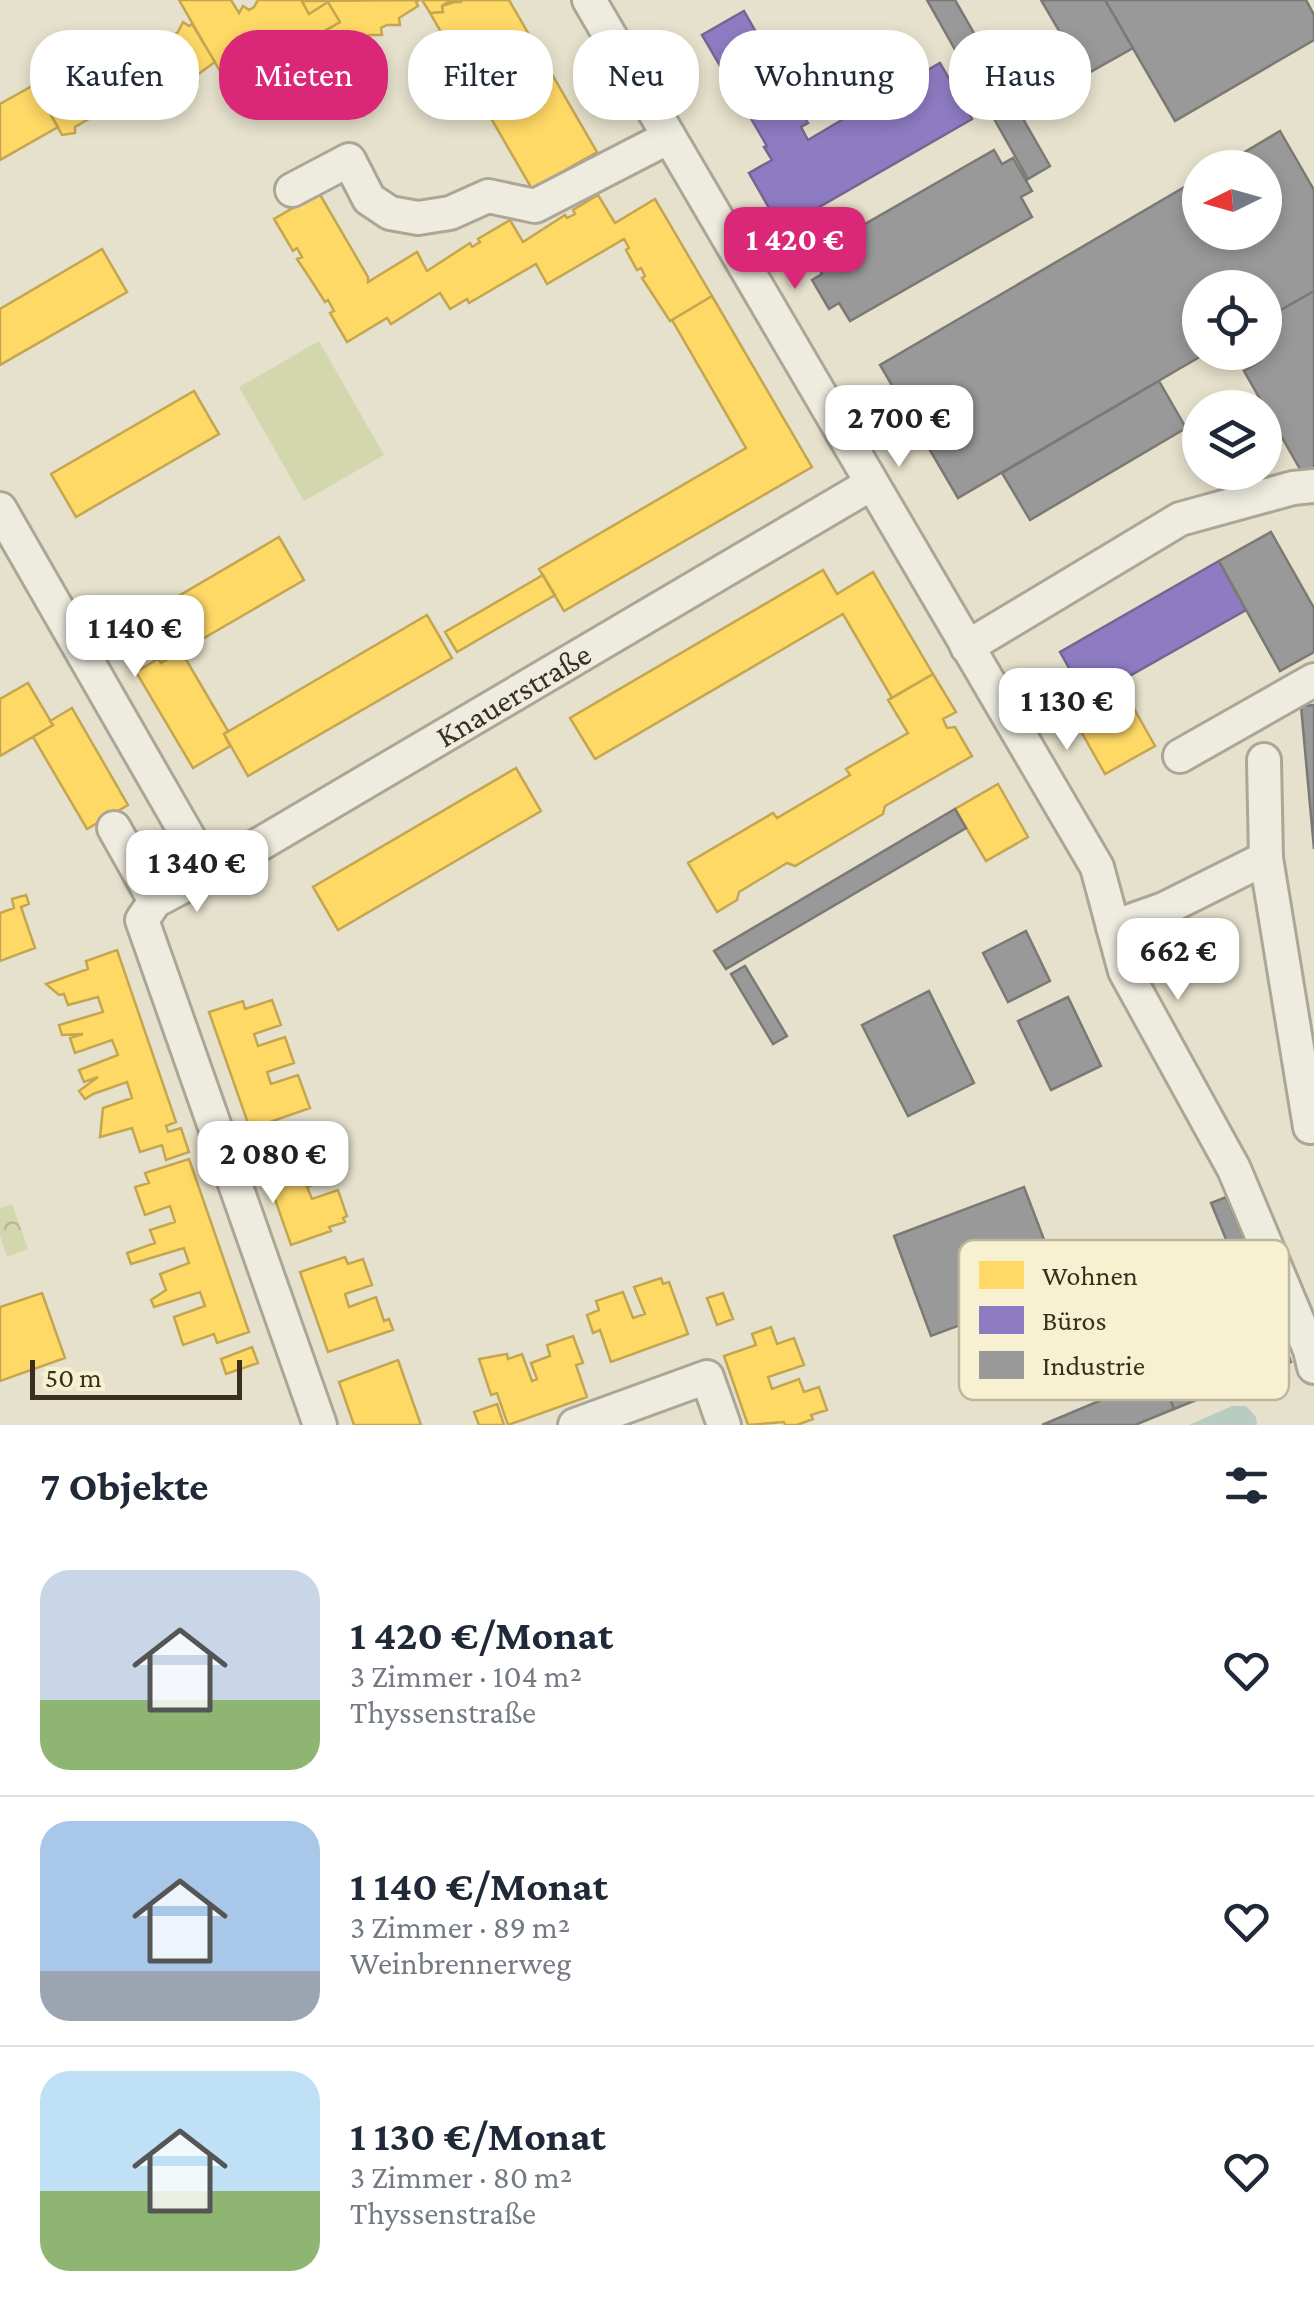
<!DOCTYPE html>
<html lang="de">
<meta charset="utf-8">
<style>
:root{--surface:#fff;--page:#f6f6f7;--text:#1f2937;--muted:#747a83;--line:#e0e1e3;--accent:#db2777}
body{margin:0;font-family:"Crimson Pro",serif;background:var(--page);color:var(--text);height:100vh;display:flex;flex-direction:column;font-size:38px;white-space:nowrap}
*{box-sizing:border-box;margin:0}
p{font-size:32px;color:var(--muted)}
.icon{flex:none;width:55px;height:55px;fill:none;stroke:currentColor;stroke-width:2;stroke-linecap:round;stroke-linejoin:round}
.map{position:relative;height:1425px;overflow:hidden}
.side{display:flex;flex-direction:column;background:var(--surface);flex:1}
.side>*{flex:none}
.banner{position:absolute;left:30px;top:30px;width:1255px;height:90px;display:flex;gap:20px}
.needle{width:65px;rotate:265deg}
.buttons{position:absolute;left:1182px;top:150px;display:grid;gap:20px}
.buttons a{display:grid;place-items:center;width:100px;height:100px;border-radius:50%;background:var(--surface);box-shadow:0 5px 15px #0003;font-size:50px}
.scale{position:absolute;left:30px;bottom:25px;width:212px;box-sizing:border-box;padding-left:10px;border:5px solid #3a2f1d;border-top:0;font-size:28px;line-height:35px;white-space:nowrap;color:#3a2f1d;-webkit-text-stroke:8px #f7f1d2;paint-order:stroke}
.price{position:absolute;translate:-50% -85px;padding:0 22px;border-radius:20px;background:#fff;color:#222;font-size:32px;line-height:65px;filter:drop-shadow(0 2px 5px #0008)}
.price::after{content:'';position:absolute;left:50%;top:60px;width:30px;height:22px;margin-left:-15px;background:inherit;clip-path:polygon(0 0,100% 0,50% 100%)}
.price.current{background:var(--accent);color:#fff}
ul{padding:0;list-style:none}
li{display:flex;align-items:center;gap:30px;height:250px;padding:0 40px}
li+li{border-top:2px solid var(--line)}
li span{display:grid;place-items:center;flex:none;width:280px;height:200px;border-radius:30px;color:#555}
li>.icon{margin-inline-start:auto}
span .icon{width:120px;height:120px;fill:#fffc;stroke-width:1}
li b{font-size:42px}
h2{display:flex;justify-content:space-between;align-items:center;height:120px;padding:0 40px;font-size:42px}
.tag{padding:0 35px;border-radius:40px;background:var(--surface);box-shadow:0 5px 15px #0003;font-size:35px;line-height:90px}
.tag.current{background:var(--accent);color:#fff}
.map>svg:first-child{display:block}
</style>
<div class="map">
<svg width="1314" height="1425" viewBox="0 0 1314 1425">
<defs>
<pattern id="park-crowns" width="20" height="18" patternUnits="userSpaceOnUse" patternTransform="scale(2.5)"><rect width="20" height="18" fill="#d2d7ae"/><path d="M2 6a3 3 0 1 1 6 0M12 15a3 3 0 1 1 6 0" fill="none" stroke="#b5b995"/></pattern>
</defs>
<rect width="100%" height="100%" fill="#e6e1cc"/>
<path fill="url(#park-crowns)" d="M 12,1204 L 28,1249 L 7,1257 L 0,1236 L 0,1208 Z"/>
<path fill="#d2d7ae" d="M 319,341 L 384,455 L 304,501 L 239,387 Z"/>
<path fill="#b8ccc2" d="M 1232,1406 L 1246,1406 L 1256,1417 L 1257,1425 L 1189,1425 Z"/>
<path fill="#ffd966" stroke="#c4a650" stroke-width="2.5" d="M 179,0 L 231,0 L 239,13 L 243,6 L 249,10 L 254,7 L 258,0 L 301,0 L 309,14 L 328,2 L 340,22 L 314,37 L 317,41 L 297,53 L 299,59 L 286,60 L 280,63 L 280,70 L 268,71 L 262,75 L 262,81 L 250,81 L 244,84 L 245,91 L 232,92 Z
M 420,0 L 416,2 L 418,6 L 399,18 L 400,25 L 387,25 L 381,28 L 382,35 L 369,35 L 364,39 L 364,46 L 352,46 L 345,50 L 346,56 L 334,57 L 320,34 L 340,22 L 328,2 L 309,14 L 302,1 Z
M 422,0 L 461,0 L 461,2 L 448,2 L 442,6 L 443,12 L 430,13 Z
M 461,0 L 509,0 L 597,152 L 532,189 L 430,13 L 443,12 L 442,6 Z
M 183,22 L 189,26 L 192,24 L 215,62 L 197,75 L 198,81 L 186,81 L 156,98 L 157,104 L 146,104 L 140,107 L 141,113 L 129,114 L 107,71 L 117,61 L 122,65 L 129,61 L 134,51 L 139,55 L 164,42 L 178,32 Z
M 91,58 L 97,61 L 100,59 L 122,96 L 105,110 L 106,116 L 94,116 L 75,127 L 75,133 L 62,135 L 38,92 L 49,82 L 54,86 L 86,67 Z
M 34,85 L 58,127 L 0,160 L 0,104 Z
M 319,193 L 368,277 L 368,282 L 417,252 L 427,271 L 470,243 L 472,247 L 480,242 L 478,239 L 510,220 L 523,242 L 565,215 L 567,218 L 575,214 L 573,210 L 598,195 L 615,223 L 655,199 L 712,296 L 670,321 L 642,278 L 645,276 L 641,268 L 637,270 L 626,250 L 629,248 L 624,239 L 547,284 L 536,264 L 469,303 L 467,299 L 450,309 L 440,293 L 391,324 L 387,318 L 347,342 L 330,313 L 334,311 L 328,300 L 325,302 L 309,277 L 297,259 L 302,257 L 297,248 L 293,251 L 274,219 Z
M 102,249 L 127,292 L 0,365 L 0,309 Z
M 712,296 L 812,467 L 564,611 L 539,569 L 746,448 L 672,320 Z
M 194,391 L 219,434 L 76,517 L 51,474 Z
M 279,537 L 304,580 L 161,663 L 136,621 Z
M 823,570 L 837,594 L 873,572 L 933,674 L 892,698 L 843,614 L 595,759 L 570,718 Z
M 543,575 L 555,595 L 457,652 L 445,632 Z
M 427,615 L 452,658 L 248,776 L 224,734 Z
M 181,651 L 228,731 L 224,734 L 230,746 L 193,768 L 136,672 L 158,659 L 161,663 Z
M 933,674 L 956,712 L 943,719 L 947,728 L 955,727 L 972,756 L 885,806 L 883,814 L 795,866 L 787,863 L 739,892 L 737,900 L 717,912 L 688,863 L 773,813 L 777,818 L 850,775 L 846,769 L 908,733 L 888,700 Z
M 1119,682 L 1155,746 L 1105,774 L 1069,710 Z
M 28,683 L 53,725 L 0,756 L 0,699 Z
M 72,708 L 128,805 L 87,829 L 33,737 L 53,725 L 50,721 Z
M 516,768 L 541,811 L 338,930 L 313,887 Z
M 998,784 L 1028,837 L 986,861 L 955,809 Z
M 26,895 L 29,904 L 21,907 L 35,948 L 0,961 L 0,913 L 14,908 L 12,899 Z
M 117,950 L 176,1122 L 166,1126 L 168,1132 L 181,1128 L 189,1152 L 166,1160 L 162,1145 L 140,1152 L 132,1128 L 100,1137 L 103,1108 L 132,1098 L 127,1082 L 93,1094 L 85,1099 L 79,1091 L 98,1077 L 84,1082 L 79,1070 L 118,1055 L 112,1040 L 75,1053 L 70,1038 L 83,1034 L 62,1035 L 59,1025 L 103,1012 L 98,997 L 68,1005 L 64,994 L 59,995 L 46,984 L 88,969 L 86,961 Z
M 272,1000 L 281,1025 L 254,1034 L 258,1046 L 285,1037 L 294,1063 L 267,1072 L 271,1084 L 298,1075 L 310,1108 L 250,1129 L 209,1012 L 243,1001 L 245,1009 Z
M 280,1125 L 287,1150 L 265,1157 L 257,1134 Z
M 311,1144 L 315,1156 L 333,1150 L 338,1163 L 330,1165 L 334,1178 L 307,1187 L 312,1199 L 338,1190 L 347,1216 L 343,1218 L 345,1222 L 329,1227 L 331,1231 L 291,1245 L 263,1165 L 295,1154 L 294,1150 Z
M 189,1159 L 249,1332 L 217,1343 L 214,1334 L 183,1345 L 174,1317 L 205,1306 L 200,1292 L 154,1307 L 151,1300 L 166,1290 L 160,1274 L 189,1263 L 184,1248 L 131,1264 L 127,1253 L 155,1243 L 150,1230 L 175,1222 L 170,1206 L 145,1215 L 135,1187 L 149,1183 L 145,1173 Z
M 345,1257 L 348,1264 L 363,1259 L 372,1285 L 345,1294 L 349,1307 L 376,1297 L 384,1321 L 389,1319 L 393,1330 L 328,1352 L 300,1272 Z
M 661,1278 L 663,1284 L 669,1282 L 688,1334 L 611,1362 L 600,1330 L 593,1333 L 587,1315 L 599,1310 L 596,1301 L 623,1292 L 633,1318 L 645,1314 L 634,1287 Z
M 42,1293 L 65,1358 L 0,1381 L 0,1307 Z
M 723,1293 L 733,1319 L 717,1325 L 707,1298 Z
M 771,1327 L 777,1344 L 794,1338 L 804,1365 L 768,1377 L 772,1389 L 799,1379 L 804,1392 L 819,1387 L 827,1410 L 811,1415 L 813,1419 L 797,1425 L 785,1425 L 784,1422 L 748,1425 L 724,1356 L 756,1345 L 752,1334 Z
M 573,1336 L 583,1363 L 576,1365 L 587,1397 L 508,1425 L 497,1393 L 491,1395 L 479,1359 L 507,1354 L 508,1359 L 522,1354 L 532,1381 L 537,1379 L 531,1363 L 550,1356 L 547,1345 Z
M 252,1347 L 258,1363 L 226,1374 L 221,1359 Z
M 398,1360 L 421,1425 L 354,1425 L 339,1382 Z
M 497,1404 L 504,1425 L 479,1425 L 474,1412 Z"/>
<path fill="#8e7cc3" stroke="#756591" stroke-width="2.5" d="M 744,11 L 808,123 L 801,127 L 808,140 L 867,105 L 859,91 L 897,69 L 905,83 L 940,63 L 972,119 L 781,229 L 749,173 L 772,160 L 764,147 L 767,146 L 702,35 Z
M 1219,561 L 1246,610 L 1087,700 L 1060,652 Z"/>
<path fill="#999" stroke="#7c7974" stroke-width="2.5" d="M 927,0 L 955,0 L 1050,166 L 1028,179 Z
M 1041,0 L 1105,0 L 1133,48 L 1085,75 Z
M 1105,0 L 1306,0 L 1314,15 L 1314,40 L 1175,121 Z
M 1004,34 L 1031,80 L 1008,93 L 982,47 Z
M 1280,131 L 1314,190 L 1314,291 L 1265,319 L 1265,288 L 1200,288 L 1200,352 L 1208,352 L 958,498 L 880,365 L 1200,178 L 1200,232 L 1265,232 L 1265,168 L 1218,168 Z
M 994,150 L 1002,164 L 1013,158 L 1032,191 L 1021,197 L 1032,217 L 850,321 L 839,303 L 829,309 L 812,280 L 822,274 L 811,255 Z
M 1314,291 L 1314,470 L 1304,476 L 1244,371 L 1260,361 L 1256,352 L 1265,352 L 1265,319 Z
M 1159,381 L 1186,428 L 1030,520 L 1002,473 Z
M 1271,532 L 1314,608 L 1314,652 L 1280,671 L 1219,561 Z
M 1314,705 L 1314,849 L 1301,706 Z
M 955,809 L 966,828 L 726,969 L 714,951 Z
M 1026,931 L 1050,981 L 1008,1002 L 983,953 Z
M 745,966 L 787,1036 L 773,1044 L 731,974 Z
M 929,991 L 974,1083 L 908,1116 L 862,1025 Z
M 1068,997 L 1101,1066 L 1051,1090 L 1018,1021 Z
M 1024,1187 L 1062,1287 L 931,1336 L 894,1236 Z
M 1226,1197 L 1261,1278 L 1291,1362 L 1273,1369 L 1261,1335 L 1265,1333 L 1211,1203 Z
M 1241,1343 L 1255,1376 L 1174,1409 L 1161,1375 Z
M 1161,1375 L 1174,1409 L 1135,1425 L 1042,1425 Z"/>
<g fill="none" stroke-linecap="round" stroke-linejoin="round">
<g stroke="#aba696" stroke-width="38">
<g id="minor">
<path d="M 589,0 L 1097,867 L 1125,971 L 1234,1169 L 1310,1350 L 1314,1367"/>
<path d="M 292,190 L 349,160 L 369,199 L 390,213 L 418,218 L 450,213 L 488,196 L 535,206 L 669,137"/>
<path d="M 0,509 L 209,873"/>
<path d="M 967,647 L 1180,519 L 1293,488 L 1314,486"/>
<path d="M 1180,756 L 1314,680"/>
<path d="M 1264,760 L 1266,858"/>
<path d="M 114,828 L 155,901"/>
<path d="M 1113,927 L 1164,909 L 1266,858 L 1310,1127 L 1314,1126"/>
<path id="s1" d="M 320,1425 L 142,920 L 155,901 L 238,857 L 871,484"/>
<path d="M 575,1425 L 707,1377 L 724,1425"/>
</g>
</g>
<use href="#minor" stroke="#eeebdf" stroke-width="32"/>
</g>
<g text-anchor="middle" stroke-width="10" stroke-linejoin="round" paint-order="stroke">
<g font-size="32" fill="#3a2f1d" stroke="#f7f1d2">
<text dy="11" stroke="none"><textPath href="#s1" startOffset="972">Knauerstraße</textPath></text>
</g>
</g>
<rect x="959" y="1240" width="330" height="160" rx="15" fill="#f7f1d2" stroke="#beb79c" stroke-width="2.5"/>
<rect x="979" y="1261" width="45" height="28" fill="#ffd966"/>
<rect x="979" y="1306" width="45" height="28" fill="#8e7cc3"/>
<rect x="979" y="1351" width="45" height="28" fill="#999"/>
<g font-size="28" fill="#3a2f1d">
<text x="1042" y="1285">Wohnen</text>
<text x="1042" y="1330">Büros</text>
<text x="1042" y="1375">Industrie</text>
</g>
</svg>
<div class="buttons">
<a><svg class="needle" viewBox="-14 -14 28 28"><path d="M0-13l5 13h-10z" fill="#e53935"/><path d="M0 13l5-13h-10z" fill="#747a83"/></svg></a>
<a><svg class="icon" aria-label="locate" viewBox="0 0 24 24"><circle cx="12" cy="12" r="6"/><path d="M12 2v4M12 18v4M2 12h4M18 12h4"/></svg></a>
<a><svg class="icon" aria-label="layers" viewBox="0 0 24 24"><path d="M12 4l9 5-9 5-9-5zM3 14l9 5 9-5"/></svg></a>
</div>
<div class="scale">50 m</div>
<b class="price current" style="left:795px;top:292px">1 420 €</b>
<b class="price" style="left:899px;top:470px">2 700 €</b>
<b class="price" style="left:135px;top:680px">1 140 €</b>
<b class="price" style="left:1067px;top:753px">1 130 €</b>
<b class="price" style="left:197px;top:915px">1 340 €</b>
<b class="price" style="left:1178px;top:1003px">662 €</b>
<b class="price" style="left:273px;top:1206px">2 080 €</b>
<div class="banner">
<a class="tag">Kaufen</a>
<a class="tag current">Mieten</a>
<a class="tag">Filter</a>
<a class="tag">Neu</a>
<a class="tag">Wohnung</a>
<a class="tag">Haus</a>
</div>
</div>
<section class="side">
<h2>7 Objekte<svg class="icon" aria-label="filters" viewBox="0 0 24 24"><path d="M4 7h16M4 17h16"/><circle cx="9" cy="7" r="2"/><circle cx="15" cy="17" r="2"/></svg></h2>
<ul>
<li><span style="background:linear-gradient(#c9d6e8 65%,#8fb573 0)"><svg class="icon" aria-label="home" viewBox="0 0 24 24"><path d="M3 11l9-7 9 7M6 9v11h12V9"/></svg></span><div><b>1 420 €/Monat</b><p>3 Zimmer · 104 m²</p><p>Thyssenstraße</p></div><svg class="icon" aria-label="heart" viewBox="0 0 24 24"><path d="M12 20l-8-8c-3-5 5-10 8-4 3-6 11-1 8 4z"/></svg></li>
<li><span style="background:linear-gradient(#a9c7e8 75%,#9aa5b1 0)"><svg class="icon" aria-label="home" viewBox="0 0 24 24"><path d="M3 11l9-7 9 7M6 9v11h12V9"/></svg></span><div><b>1 140 €/Monat</b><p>3 Zimmer · 89 m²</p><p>Weinbrennerweg</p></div><svg class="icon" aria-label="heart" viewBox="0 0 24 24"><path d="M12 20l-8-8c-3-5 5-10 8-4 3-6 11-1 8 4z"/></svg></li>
<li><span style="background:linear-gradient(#bfe0f5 60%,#8fb573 0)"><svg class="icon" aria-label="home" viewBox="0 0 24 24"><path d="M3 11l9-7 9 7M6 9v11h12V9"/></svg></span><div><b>1 130 €/Monat</b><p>3 Zimmer · 80 m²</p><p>Thyssenstraße</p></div><svg class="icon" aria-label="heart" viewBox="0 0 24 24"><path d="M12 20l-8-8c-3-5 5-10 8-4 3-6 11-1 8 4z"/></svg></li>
</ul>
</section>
